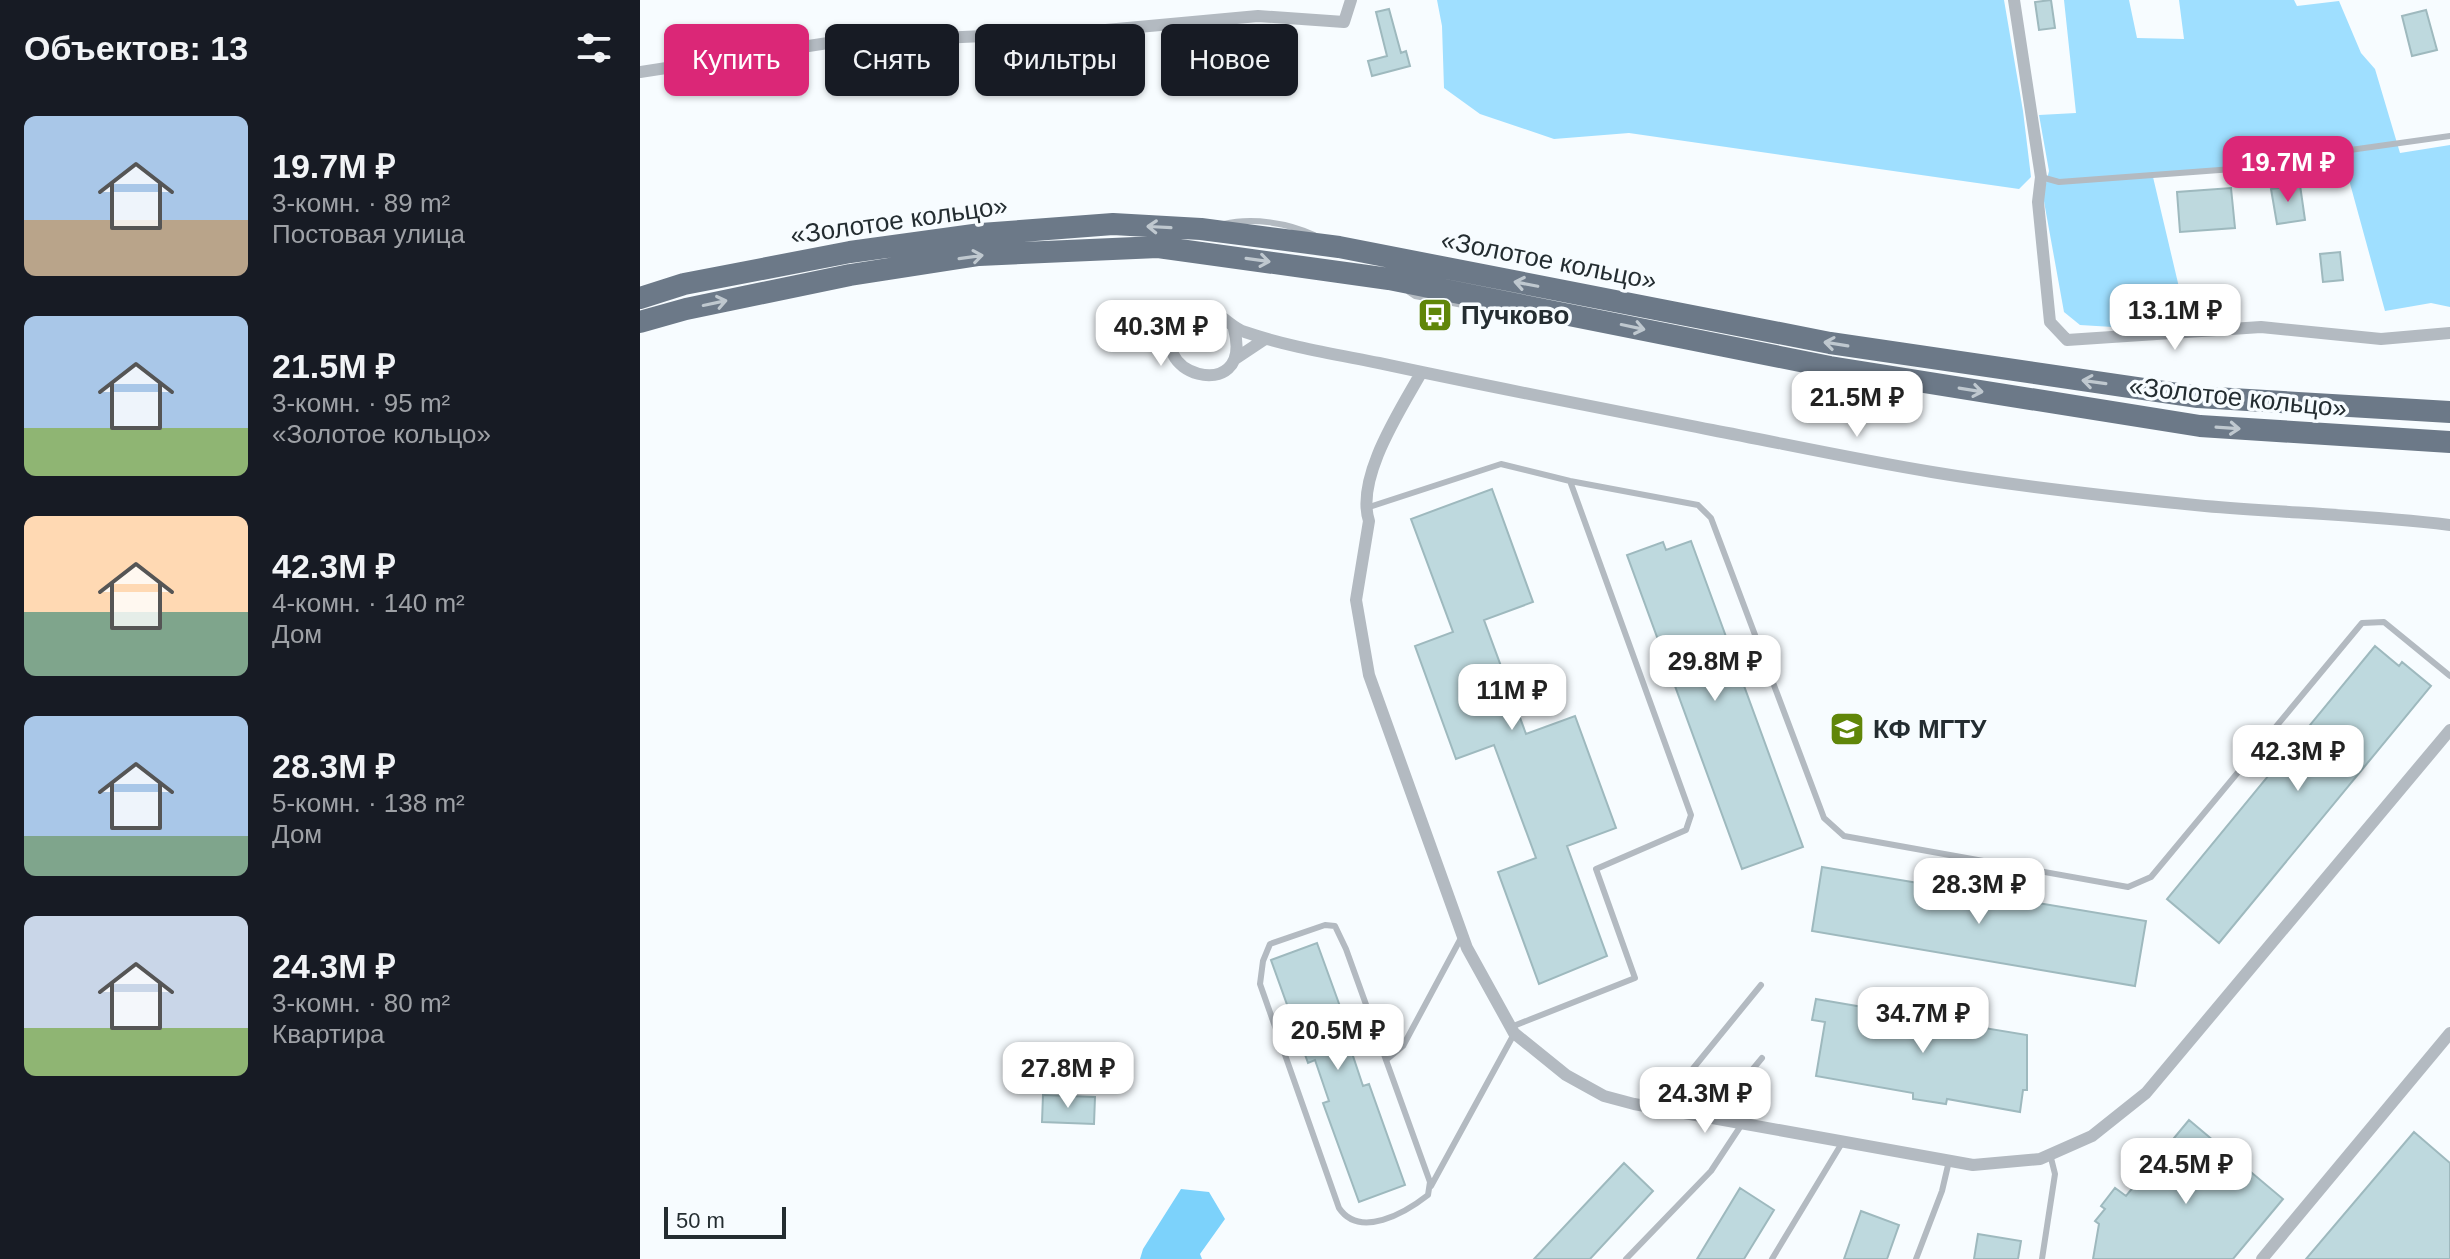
<!DOCTYPE html>
<html lang="ru">
<meta charset="utf-8">
<style>
:root{--surface:#171b24;--page:#242831;--text:#f1f3f6;--muted:#9ea1a6;--accent:#db2777}
body{margin:0;font-family:Arial,sans-serif;background:var(--page);color:var(--text);height:100vh;display:flex;flex-direction:column;font-size:30px;white-space:nowrap}
*{box-sizing:border-box;margin:0}
p{font-size:26px;color:var(--muted)}
.icon{flex:none;width:44px;height:44px;fill:none;stroke:currentColor;stroke-width:2;stroke-linecap:round;stroke-linejoin:round}
.map{position:relative;flex:1;overflow:hidden}
.side{display:flex;flex-direction:column;background:var(--surface);width:640px}
.side>*{flex:none}
.hud{position:absolute;left:24px;top:24px;width:760px;height:72px;display:flex;gap:16px}
.scale{position:absolute;left:24px;bottom:20px;width:122px;box-sizing:border-box;padding-left:8px;border:4px solid #242d31;border-top:0;font-size:22px;line-height:28px;white-space:nowrap;color:#242d31;-webkit-text-stroke:6px #f7fcff;paint-order:stroke}
.price{position:absolute;translate:-50% -68px;padding:0 18px;border-radius:16px;background:#fff;color:#222;font-size:26px;line-height:52px;filter:drop-shadow(0 2px 4px #0008)}
.price::after{content:'';position:absolute;left:50%;top:48px;width:24px;height:18px;margin-left:-12px;background:inherit;clip-path:polygon(0 0,100% 0,50% 100%)}
.price.on{background:var(--accent);color:#fff}
ul{padding:0;list-style:none}
li{display:flex;align-items:center;gap:24px;height:200px;padding:0 24px}
li span{display:grid;place-items:center;flex:none;width:224px;height:160px;border-radius:12px;color:#555}
li>.icon{margin-inline-start:auto}
span .icon{width:96px;height:96px;fill:#fffc;stroke-width:1}
li b{font-size:34px}
h2{display:flex;justify-content:space-between;align-items:center;height:96px;padding:0 24px;font-size:34px}
.pill{padding:0 28px;border-radius:12px;background:var(--surface);box-shadow:0 2px 6px #0004;font-size:28px;line-height:72px}
.pill.on{background:var(--accent);color:#fff}
main{display:flex;flex:1;min-height:0}
.map>svg:first-child{display:block}
</style>
<main>
<section class="side">
<h2>Объектов: 13<svg class="icon" aria-label="filters" viewBox="0 0 24 24"><path d="M4 7h16M4 17h16"/><circle cx="9" cy="7" r="2"/><circle cx="15" cy="17" r="2"/></svg></h2>
<ul>
<li><span style="background:linear-gradient(#a9c7e8 65%,#b9a48a 0)"><svg class="icon" aria-label="home" viewBox="0 0 24 24"><path d="M3 11l9-7 9 7M6 9v11h12V9"/></svg></span><div><b>19.7M ₽</b><p>3-комн. · 89 m²</p><p>Постовая улица</p></div></li>
<li><span style="background:linear-gradient(#a9c7e8 70%,#8fb573 0)"><svg class="icon" aria-label="home" viewBox="0 0 24 24"><path d="M3 11l9-7 9 7M6 9v11h12V9"/></svg></span><div><b>21.5M ₽</b><p>3-комн. · 95 m²</p><p>«Золотое кольцо»</p></div></li>
<li><span style="background:linear-gradient(#ffd9b3 60%,#7fa58c 0)"><svg class="icon" aria-label="home" viewBox="0 0 24 24"><path d="M3 11l9-7 9 7M6 9v11h12V9"/></svg></span><div><b>42.3M ₽</b><p>4-комн. · 140 m²</p><p>Дом</p></div></li>
<li><span style="background:linear-gradient(#a9c7e8 75%,#7fa58c 0)"><svg class="icon" aria-label="home" viewBox="0 0 24 24"><path d="M3 11l9-7 9 7M6 9v11h12V9"/></svg></span><div><b>28.3M ₽</b><p>5-комн. · 138 m²</p><p>Дом</p></div></li>
<li><span style="background:linear-gradient(#c9d6e8 70%,#8fb573 0)"><svg class="icon" aria-label="home" viewBox="0 0 24 24"><path d="M3 11l9-7 9 7M6 9v11h12V9"/></svg></span><div><b>24.3M ₽</b><p>3-комн. · 80 m²</p><p>Квартира</p></div></li>
</ul>
</section>
<div class="map">
<svg width="1810" height="1259" viewBox="0 0 1810 1259">
<rect width="100%" height="100%" fill="#f7fcff"/>
<path fill="#9fdfff" d="M 797,0 L 1364,0 L 1383,111 L 1391,177 L 1379,189 L 989,133 L 914,139 L 840,114 L 804,88 L 802,26 Z
M 1424,0 L 1489,0 L 1497,38 L 1544,39 L 1539,0 L 1654,0 L 1657,6 L 1699,1 L 1721,53 L 1735,69 L 1760,153 L 1810,145 L 1810,307 L 1791,303 L 1745,311 L 1703,158 L 1513,177 L 1546,317 L 1489,328 L 1440,325 L 1424,312 L 1403,196 L 1409,171 L 1399,115 L 1436,113 Z"/>
<path fill="#7cd2fb" d="M 541,1189 L 569,1192 L 585,1219 L 560,1254 L 562,1259 L 500,1259 L 503,1249 Z"/>
<path fill="#bed9de" stroke="#9eb9be" stroke-width="2" d="M 1411,0 L 1415,28 L 1399,30 L 1395,2 Z
M 749,9 L 761,53 L 766,51 L 770,66 L 732,76 L 728,61 L 747,56 L 736,12 Z
M 1786,10 L 1797,50 L 1772,56 L 1762,16 Z
M 1660,185 L 1665,220 L 1637,224 L 1631,189 Z
M 1591,188 L 1595,228 L 1540,232 L 1537,192 Z
M 1700,252 L 1703,280 L 1683,282 L 1680,254 Z
M 852,489 L 893,602 L 844,620 L 886,734 L 935,716 L 976,828 L 927,846 L 967,956 L 899,984 L 858,872 L 896,858 L 854,745 L 816,759 L 775,646 L 813,632 L 771,519 Z
M 1051,541 L 1163,847 L 1102,869 L 987,555 L 1023,542 L 1026,550 Z
M 1735,646 L 1759,666 L 1762,662 L 1791,686 L 1579,943 L 1527,899 Z
M 1182,867 L 1506,921 L 1495,986 L 1172,931 Z
M 677,943 L 714,1045 L 710,1047 L 723,1086 L 729,1084 L 765,1185 L 719,1202 L 683,1103 L 689,1101 L 675,1060 L 668,1063 L 631,960 Z
M 1176,999 L 1287,1018 L 1288,1009 L 1321,1015 L 1320,1024 L 1387,1035 L 1387,1090 L 1383,1090 L 1380,1112 L 1307,1099 L 1306,1104 L 1273,1099 L 1273,1093 L 1176,1076 L 1185,1022 L 1172,1020 Z
M 403,1095 L 455,1097 L 454,1124 L 402,1122 Z
M 1549,1120 L 1643,1199 L 1593,1259 L 1453,1259 L 1459,1224 L 1455,1221 L 1465,1209 L 1461,1206 L 1475,1188 L 1486,1196 Z
M 1774,1132 L 1810,1163 L 1810,1259 L 1666,1259 Z
M 984,1163 L 1013,1191 L 950,1259 L 894,1259 Z
M 1100,1188 L 1134,1210 L 1104,1259 L 1057,1259 Z
M 1221,1211 L 1259,1225 L 1247,1259 L 1204,1259 Z
M 1338,1234 L 1381,1241 L 1378,1259 L 1334,1259 Z"/>
<g fill="none" stroke-linecap="round" stroke-linejoin="round">
<path stroke="#b3bac1" stroke-width="6" d="M 1401,177 L 1419,182 L 1593,169 L 1632,161 L 1810,136
M 584,224 C 612,217 649,223 674,235
M 769,292 L 775,296 L 823,305
M 726,508 L 861,464 L 930,481 L 1058,505 L 1071,518 L 1184,818 L 1204,836 L 1488,887 L 1511,877 L 1722,623 L 1744,622 L 1810,676
M 685,925 L 695,926 L 706,949 L 790,1182 L 788,1195 C 765,1213 720,1239 699,1208 L 620,984 L 623,961 L 630,944 Z
M 871,1027 L 995,978 L 956,869 L 1046,830 L 1051,815 L 930,481
M 746,1060 L 763,1046 L 821,938
M 1043,1080 L 1093,1093 L 1122,1058
M 1020,1109 L 1121,985
M 791,1186 L 874,1034
M 986,1259 L 1071,1171 L 1102,1124
M 1132,1259 L 1202,1143
M 1276,1259 L 1302,1191 L 1309,1161
M 1402,1259 L 1415,1174 L 1410,1154"/>
<path stroke="#b3bac1" stroke-width="12" d="M 1374,0 L 1401,177 L 1398,202 L 1410,322 L 1427,340 L 1621,327 L 1741,339 L 1810,333
M 0,72 L 188,43 L 455,31 L 618,16 L 704,22 L 711,0
M 594,329 C 615,409 495,371 542,321 C 546,317 556,312 561,311 C 580,309 589,327 605,332 C 649,347 694,354 739,363 C 850,387 961,408 1072,430 C 1145,444 1219,460 1292,472 C 1382,487 1474,497 1565,506 C 1647,513 1729,515 1810,525
M 595,359 L 625,339
M 781,373 C 761,409 715,478 729,521 L 716,600 L 729,675 L 827,948 L 874,1033 L 926,1075 L 964,1096 L 994,1104 L 1333,1165 L 1400,1159 L 1452,1136 L 1506,1093 L 1810,730
M 1622,1259 L 1810,1033"/>
<path stroke="#6c7988" stroke-width="22" d="M 0,298 L 44,284 L 210,252 L 341,234 L 473,224 L 561,229 L 699,247 L 1190,343 L 1558,397 L 1810,412
M 0,322 L 46,309 L 210,275 L 339,255 L 518,247 L 749,279 L 1190,367 L 1560,426 L 1810,442"/>
</g>
<defs><path id="oneway-shaft" d="M-6 0H5M1.5-3L5.5 0L1.5 3" fill="none" stroke-width="1.6" stroke-linecap="round" stroke-linejoin="round" transform="scale(2)"/></defs>
<g stroke="#bfc8cf">
<use href="#oneway-shaft" transform="translate(519 227) rotate(-177)"/>
<use href="#oneway-shaft" transform="translate(331 257) rotate(-8)"/>
<use href="#oneway-shaft" transform="translate(618 260) rotate(8)"/>
<use href="#oneway-shaft" transform="translate(886 284) rotate(-169)"/>
<use href="#oneway-shaft" transform="translate(75 303) rotate(-12)"/>
<use href="#oneway-shaft" transform="translate(993 327) rotate(12)"/>
<use href="#oneway-shaft" transform="translate(1196 344) rotate(-171)"/>
<use href="#oneway-shaft" transform="translate(1454 382) rotate(-172)"/>
<use href="#oneway-shaft" transform="translate(1331 390) rotate(9)"/>
<use href="#oneway-shaft" transform="translate(1588 428) rotate(4)"/>
</g>
<defs>
<g id="bus-square" transform="scale(1.8)"><rect x="-9" y="-9" width="18" height="18" rx="4" fill="#608609" stroke="#f7fcff"/><path d="M-5-6H5V4H4V6H2V4H-2V6H-4V4H-5ZM-3.5-4V0h7V-4ZM-3.5 1.2v1.5H-2V1.2ZM2 1.2v1.5H3.5V1.2Z" fill="#fff"/></g>
<g id="university-square" transform="scale(1.8)"><rect x="-9" y="-9" width="18" height="18" rx="4" fill="#608609" stroke="#f7fcff"/><path d="M0-5L7-2L0 1L-7-2ZM-4 1L0 2.5L4 1V4Q0 6-4 4Z" fill="#fff"/></g>
</defs>
<g fill-rule="evenodd">
<use href="#bus-square" x="795" y="315"/>
<use href="#university-square" x="1207" y="729"/>
</g>
<g text-anchor="middle" stroke-width="7" stroke-linejoin="round" paint-order="stroke">
<g font-size="26" fill="#242d31" stroke="#f7fcff">
<text transform="translate(259 220) rotate(-8)" y="9">«Золотое кольцо»</text>
<text transform="translate(909 260) rotate(11)" y="9">«Золотое кольцо»</text>
<text transform="translate(1598 397) rotate(6)" y="9">«Золотое кольцо»</text>
</g>
<g font-size="26" font-weight="bold" fill="#242d31" stroke="#f7fcff" text-anchor="start">
<text x="821" y="324">Пучково</text>
<text x="1233" y="738">КФ МГТУ</text>
</g>
</g>
</svg>
<div class="scale">50 m</div>
<b class="price on" style="left:1648px;top:204px">19.7M ₽</b>
<b class="price" style="left:1535px;top:352px">13.1M ₽</b>
<b class="price" style="left:521px;top:368px">40.3M ₽</b>
<b class="price" style="left:1217px;top:439px">21.5M ₽</b>
<b class="price" style="left:1075px;top:703px">29.8M ₽</b>
<b class="price" style="left:872px;top:732px">11M ₽</b>
<b class="price" style="left:1658px;top:793px">42.3M ₽</b>
<b class="price" style="left:1339px;top:926px">28.3M ₽</b>
<b class="price" style="left:1283px;top:1055px">34.7M ₽</b>
<b class="price" style="left:698px;top:1072px">20.5M ₽</b>
<b class="price" style="left:428px;top:1110px">27.8M ₽</b>
<b class="price" style="left:1065px;top:1135px">24.3M ₽</b>
<b class="price" style="left:1546px;top:1206px">24.5M ₽</b>
<div class="hud">
<a class="pill on">Купить</a>
<a class="pill">Снять</a>
<a class="pill">Фильтры</a>
<a class="pill">Новое</a>
</div>
</div>
</main>
